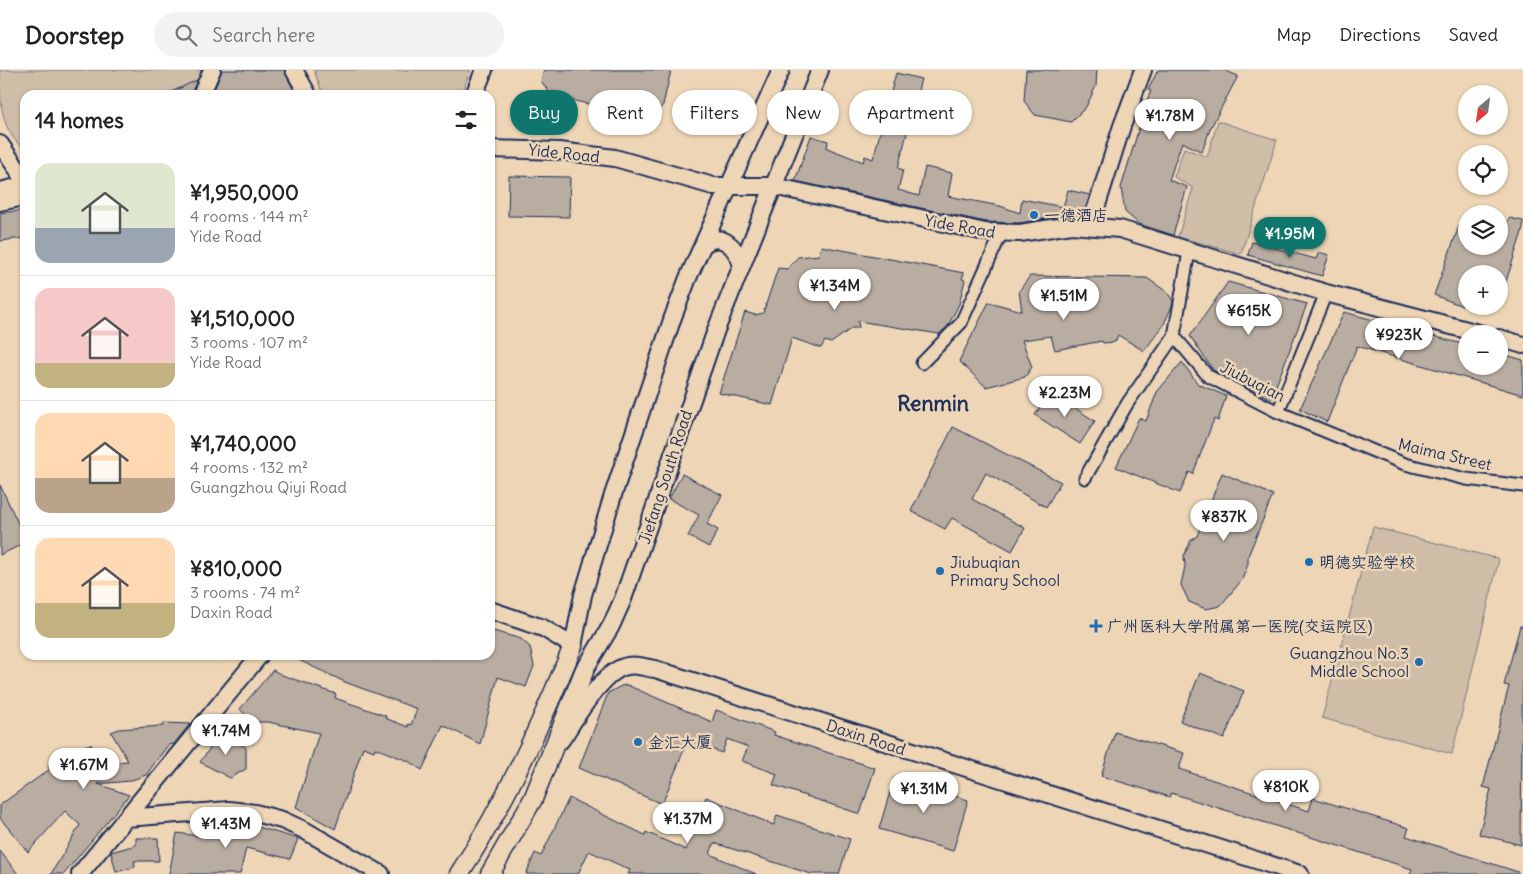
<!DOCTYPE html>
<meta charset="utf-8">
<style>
:root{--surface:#fff;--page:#f2f2f2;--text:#222;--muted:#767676;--line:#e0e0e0;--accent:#0f766e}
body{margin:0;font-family:Delius,"LXGW WenKai TC",sans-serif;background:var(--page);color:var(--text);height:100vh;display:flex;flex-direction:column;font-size:19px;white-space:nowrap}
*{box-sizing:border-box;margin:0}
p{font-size:16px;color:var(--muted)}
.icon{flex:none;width:28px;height:28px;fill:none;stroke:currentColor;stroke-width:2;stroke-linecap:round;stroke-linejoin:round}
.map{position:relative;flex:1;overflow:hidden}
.sheet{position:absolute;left:20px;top:20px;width:475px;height:570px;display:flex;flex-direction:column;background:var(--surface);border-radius:15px;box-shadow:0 1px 4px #0004}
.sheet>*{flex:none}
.banner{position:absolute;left:510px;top:20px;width:475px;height:45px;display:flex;gap:10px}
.needle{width:32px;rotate:209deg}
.fabs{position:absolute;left:1458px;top:15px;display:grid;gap:10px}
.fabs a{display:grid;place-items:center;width:50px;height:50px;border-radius:50%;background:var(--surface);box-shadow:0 1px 4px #0004;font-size:25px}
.price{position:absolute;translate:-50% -42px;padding:0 11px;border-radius:18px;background:#fff;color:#222;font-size:16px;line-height:32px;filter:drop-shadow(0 1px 2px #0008)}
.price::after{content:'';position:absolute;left:50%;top:30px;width:15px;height:11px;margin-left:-8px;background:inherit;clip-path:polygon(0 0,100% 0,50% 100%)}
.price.active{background:var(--accent);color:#fff}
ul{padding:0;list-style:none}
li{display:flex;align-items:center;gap:15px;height:125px;padding:0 15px}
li+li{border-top:1px solid var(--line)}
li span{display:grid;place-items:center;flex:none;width:140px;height:100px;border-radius:15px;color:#555}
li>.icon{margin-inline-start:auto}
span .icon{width:60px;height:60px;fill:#fffc;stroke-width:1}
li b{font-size:21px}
h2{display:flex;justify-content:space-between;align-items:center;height:60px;padding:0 15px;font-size:21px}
.pill{padding:0 18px;border-radius:22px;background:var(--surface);box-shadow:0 1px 4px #0004;font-size:18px;line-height:45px}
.pill.active{background:var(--accent);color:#fff}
header{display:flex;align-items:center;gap:30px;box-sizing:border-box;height:70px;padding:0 25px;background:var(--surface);border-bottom:1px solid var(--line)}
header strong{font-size:24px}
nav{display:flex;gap:28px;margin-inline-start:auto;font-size:18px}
.search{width:350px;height:45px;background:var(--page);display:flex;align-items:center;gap:12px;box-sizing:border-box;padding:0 18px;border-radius:28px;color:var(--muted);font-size:19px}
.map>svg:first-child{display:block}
</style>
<header>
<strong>Doorstep</strong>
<div class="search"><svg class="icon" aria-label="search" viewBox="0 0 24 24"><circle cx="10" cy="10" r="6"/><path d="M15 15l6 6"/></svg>Search here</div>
<nav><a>Map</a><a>Directions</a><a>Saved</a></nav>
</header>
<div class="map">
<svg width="1523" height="804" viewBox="0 0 1523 804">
<rect width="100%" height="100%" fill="#edd5b5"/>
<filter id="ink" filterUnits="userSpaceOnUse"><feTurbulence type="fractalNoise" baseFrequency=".02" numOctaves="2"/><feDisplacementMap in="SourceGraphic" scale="10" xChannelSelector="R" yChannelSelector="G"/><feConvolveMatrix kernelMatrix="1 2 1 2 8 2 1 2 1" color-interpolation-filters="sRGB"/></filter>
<g filter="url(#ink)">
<path fill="#cfbda8" stroke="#757683" d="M 0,0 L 204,0 L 192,25 L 25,25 L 25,80 C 0,59 0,33 0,0 Z
M 314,0 L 470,0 L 462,25 L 323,25 Z
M 1218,51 L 1277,70 L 1241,184 L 1178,167 L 1193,118 L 1174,107 L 1184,78 L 1207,87 Z
M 1373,457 L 1499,489 L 1452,684 L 1322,648 Z"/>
<path fill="#b9aca0" stroke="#1b2f5e" d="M 222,0 L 284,0 L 295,22 L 289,25 L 212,25 Z
M 544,0 L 671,0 L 663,35 L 648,53 L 616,40 L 552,26 L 541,11 Z
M 1026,0 L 1097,0 L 1096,16 L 1086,37 L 1071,52 L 1035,45 L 1024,31 Z
M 1158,0 L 1224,0 L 1238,6 L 1210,59 L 1202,82 L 1182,72 L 1169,110 L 1187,117 L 1173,165 L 1139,154 L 1125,142 L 1121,118 L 1141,51 L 1138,50 L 1151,21 L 1148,20 Z
M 896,3 L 921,9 L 898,98 L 903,100 L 898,120 L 919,126 L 925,97 L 952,103 L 948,126 L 1000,136 L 1020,143 L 1022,129 L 1063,137 L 1068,120 L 1090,125 L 1084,142 L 1080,146 L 1069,145 L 1019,153 L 986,152 L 795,111 L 811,66 L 828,71 L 827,78 L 863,92 L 865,86 L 873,89 Z
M 197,10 L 191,25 L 165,25 Z
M 509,106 L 570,107 L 569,147 L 508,146 Z
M 25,140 L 25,168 L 0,171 L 0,143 Z
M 1509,148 L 1523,151 L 1523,159 L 1501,227 L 1499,227 L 1499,204 L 1466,204 L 1466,224 L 1462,236 L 1434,225 L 1459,156 L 1466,159 L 1466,176 L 1499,176 L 1499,170 Z
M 1252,172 L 1316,189 L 1319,182 L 1329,185 L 1322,206 L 1248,185 Z
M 821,176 L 964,203 L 962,209 L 965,210 L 959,234 L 948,256 L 939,264 L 858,251 L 859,258 L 852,258 L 831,273 L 825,271 L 821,278 L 792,268 L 772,335 L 719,323 L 745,242 L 755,245 L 763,243 L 778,198 L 787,199 L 798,187 L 819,185 Z
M 1030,206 L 1147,208 L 1167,222 L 1173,231 L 1172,236 L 1163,256 L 1144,281 L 1118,265 L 1115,272 L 1103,273 L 1102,271 L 1055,280 L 1051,266 L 1022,270 L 1032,297 L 1025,307 L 986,317 L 959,291 L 989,232 L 1022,241 L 1019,221 Z
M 1228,212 L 1307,234 L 1271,329 L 1213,300 L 1190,266 Z
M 1344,242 L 1466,275 L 1466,296 L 1499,296 L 1499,283 L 1523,290 L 1523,325 L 1357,276 L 1327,352 L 1300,339 Z
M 1182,292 L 1198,314 L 1226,326 L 1218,351 L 1214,349 L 1193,404 L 1189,402 L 1180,423 L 1116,397 L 1139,348 L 1146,351 L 1157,322 Z
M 1050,322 L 1095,351 L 1080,374 L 1035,345 Z
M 953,357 L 1061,412 L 1046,437 L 986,403 L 972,429 L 1025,458 L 1012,481 L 952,448 L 945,459 L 911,441 Z
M 1222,403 L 1273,425 L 1248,486 L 1248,494 L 1242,510 L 1220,536 L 1206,539 L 1189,532 L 1181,515 L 1185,496 L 1184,486 L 1191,470 L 1197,466 Z
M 682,404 L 722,425 L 707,454 L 718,460 L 709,477 L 688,466 L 699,445 L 669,429 Z
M 0,415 L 25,468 L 25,473 L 0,485 Z
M 1520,556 L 1523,556 L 1521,775 L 1479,764 L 1491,719 L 1483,717 L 1509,616 L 1504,615 Z
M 490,560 L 521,569 L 530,577 L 534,596 L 526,617 L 498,607 L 480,674 L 443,655 L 422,700 L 408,691 L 375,678 L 374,681 L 363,677 L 335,759 L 296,737 L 319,663 L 268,652 L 252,652 L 240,639 L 273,600 L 282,605 L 336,624 L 335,628 L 386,646 L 385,648 L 408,657 L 408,654 L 411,655 L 417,639 L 345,612 L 288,585 L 397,585 L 408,588 L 409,585 L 441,588 L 442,585 L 490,585 Z
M 1200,603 L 1244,621 L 1224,669 L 1180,651 Z
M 627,615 L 712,652 L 716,640 L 775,662 L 774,665 L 875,698 L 860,744 L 773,715 L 777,704 L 742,691 L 748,677 L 727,669 L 722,683 L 688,670 L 662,734 L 579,698 L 608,623 L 621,616 Z
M 163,653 L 190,654 L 174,674 L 168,675 L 146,705 L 129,711 L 98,714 L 129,725 L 64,804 L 51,804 L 80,755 L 65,741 L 28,782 L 0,748 L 0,735 L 50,699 L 48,696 L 79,680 L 78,678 L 91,674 L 100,694 L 128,691 L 111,662 L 119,659 L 163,656 Z
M 224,659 L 246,678 L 246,699 L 230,708 L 200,692 Z
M 1115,662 L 1184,683 L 1179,699 L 1309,741 L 1313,728 L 1409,758 L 1406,766 L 1518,802 L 1518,804 L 1410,804 L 1412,799 L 1171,723 L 1170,727 L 1101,706 Z
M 894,708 L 968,730 L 953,781 L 879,759 Z
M 706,727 L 774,755 L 777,745 L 850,769 L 839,804 L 811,804 L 714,773 L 710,784 L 756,804 L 628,804 L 630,800 L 589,781 L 578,804 L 526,804 L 535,783 L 541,786 L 569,728 L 645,765 L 646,762 L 686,780 Z
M 214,755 L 255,756 L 298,769 L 290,789 L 246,778 L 240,804 L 169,804 L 177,763 L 214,768 Z
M 136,768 L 158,768 L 159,791 L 134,791 L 135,797 L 116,802 L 111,782 L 136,775 Z
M 0,781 L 18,804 L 0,804 Z"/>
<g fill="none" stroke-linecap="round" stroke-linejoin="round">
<g stroke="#1b2f5e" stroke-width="15">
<path id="street" d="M 1174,266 L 1208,306 L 1278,342 L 1405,394 L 1466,409 L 1523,416
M 922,293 L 961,253 L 1001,164
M 1278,342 L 1326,223
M 1085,408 L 1127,334 L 1174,266 L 1189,182"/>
</g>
<g stroke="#1b2f5e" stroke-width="20">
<path id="secondary" d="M 294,0 L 308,25
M 201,25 L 212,0
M 474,25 L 484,0
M 0,74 L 18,100 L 25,117
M 490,79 L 559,81 L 615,88 L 713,116 L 773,116 L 985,162 L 1020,163 L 1071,155 L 1120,159 L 1326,223 L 1482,264
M 0,121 L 25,115
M 0,132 L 25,127
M 1085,155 L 1093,147 L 1097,135 L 1122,56 L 1143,0
M 703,175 C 721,160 736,177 742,195
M 1499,268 L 1523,275
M 490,540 L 543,558 L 573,576 L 583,525 L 613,425 L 673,247 L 688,208 L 781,0
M 585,599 L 611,556 L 623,529 L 716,260 L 820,0
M 561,670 C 574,651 603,599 628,596 C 636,594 646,598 655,599 L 1300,804
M 126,748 L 229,740 L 255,743 L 282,750 L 304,760 L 381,804
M 80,804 L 260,585"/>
</g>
<g stroke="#1b2f5e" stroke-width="21">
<path id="primary" d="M 459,804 C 506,732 540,656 573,576
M 490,804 L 533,729 L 585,599"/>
</g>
<use href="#street" stroke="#edd5b5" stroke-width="11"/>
<use href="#secondary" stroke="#edd5b5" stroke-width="16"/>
<use href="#primary" stroke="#edd5b5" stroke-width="18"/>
</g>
</g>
<g fill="#1f6fb2" stroke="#edd5b5" stroke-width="2">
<circle cx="1034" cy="145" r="5"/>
<circle cx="1309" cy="492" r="5"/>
<circle cx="940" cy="501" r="5"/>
<path d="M1093.5 548.5h5v5h5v5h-5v5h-5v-5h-5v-5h5z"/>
<circle cx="1419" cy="592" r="5"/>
<circle cx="638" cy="672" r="5"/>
</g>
<g text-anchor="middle" stroke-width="5" stroke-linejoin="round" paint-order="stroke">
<g font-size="16" fill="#1b2f5e" stroke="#edd5b5">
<text transform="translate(564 83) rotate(6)" y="6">Yide Road</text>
<text transform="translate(960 156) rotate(10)" y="6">Yide Road</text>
<text transform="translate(1253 311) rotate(27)" y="6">Jiubuqian</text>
<text transform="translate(1445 384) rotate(13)" y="6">Maima Street</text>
<text transform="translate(665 407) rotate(-72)" y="6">Jiefang South Road</text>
<text transform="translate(866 667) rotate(18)" y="6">Daxin Road</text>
</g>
<g font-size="16" fill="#1b2f5e" stroke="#edd5b5" text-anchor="start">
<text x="1044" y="151">一德酒店</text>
<text x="950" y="498">Jiubuqian<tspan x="950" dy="18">Primary School</tspan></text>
<text x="1319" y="498">明德实验学校</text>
<text x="1107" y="562">广州医科大学附属第一医院(交运院区)</text>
<text x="1409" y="589" text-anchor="end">Guangzhou No.3<tspan x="1409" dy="18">Middle School</tspan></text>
<text x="648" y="678">金汇大厦</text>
</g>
<g font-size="21" font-weight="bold" fill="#1b2f5e" stroke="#edd5b5">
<text x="933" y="341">Renmin</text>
</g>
</g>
</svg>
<div class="fabs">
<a><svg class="needle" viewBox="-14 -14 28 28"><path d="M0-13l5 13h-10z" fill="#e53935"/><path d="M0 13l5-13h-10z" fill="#767676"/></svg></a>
<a><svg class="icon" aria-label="locate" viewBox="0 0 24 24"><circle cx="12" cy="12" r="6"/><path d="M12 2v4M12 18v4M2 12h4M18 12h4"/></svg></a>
<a><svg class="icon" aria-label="layers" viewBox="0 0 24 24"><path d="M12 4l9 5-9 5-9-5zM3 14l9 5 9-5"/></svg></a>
<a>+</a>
<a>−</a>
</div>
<b class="price" style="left:1170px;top:71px">¥1.78M</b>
<b class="price active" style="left:1290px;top:189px">¥1.95M</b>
<b class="price" style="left:835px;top:241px">¥1.34M</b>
<b class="price" style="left:1064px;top:251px">¥1.51M</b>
<b class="price" style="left:1249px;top:266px">¥615K</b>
<b class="price" style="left:1399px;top:290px">¥923K</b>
<b class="price" style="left:1065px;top:348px">¥2.23M</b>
<b class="price" style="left:1224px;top:472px">¥837K</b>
<b class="price" style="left:226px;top:686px">¥1.74M</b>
<b class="price" style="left:84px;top:720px">¥1.67M</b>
<b class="price" style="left:1286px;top:742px">¥810K</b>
<b class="price" style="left:924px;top:744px">¥1.31M</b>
<b class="price" style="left:688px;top:774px">¥1.37M</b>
<b class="price" style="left:226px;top:779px">¥1.43M</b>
<div class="banner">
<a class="pill active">Buy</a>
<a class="pill">Rent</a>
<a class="pill">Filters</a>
<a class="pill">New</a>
<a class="pill">Apartment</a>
</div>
<section class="sheet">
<h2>14 homes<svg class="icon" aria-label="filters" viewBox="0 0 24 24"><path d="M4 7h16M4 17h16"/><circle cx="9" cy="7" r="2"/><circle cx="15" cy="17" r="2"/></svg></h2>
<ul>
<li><span style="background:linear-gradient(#dfe7d0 65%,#9aa5b1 0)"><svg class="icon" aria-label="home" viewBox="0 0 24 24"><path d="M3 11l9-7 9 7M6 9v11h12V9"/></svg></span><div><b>¥1,950,000</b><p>4 rooms · 144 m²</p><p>Yide Road</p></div></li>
<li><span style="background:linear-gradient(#f6c9c9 75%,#c2b280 0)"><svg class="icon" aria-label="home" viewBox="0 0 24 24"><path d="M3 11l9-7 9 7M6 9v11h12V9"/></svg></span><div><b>¥1,510,000</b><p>3 rooms · 107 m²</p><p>Yide Road</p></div></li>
<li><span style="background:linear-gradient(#ffd9b3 65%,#b9a48a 0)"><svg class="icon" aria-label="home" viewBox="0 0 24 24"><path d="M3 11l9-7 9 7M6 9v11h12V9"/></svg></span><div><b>¥1,740,000</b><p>4 rooms · 132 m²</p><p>Guangzhou Qiyi Road</p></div></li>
<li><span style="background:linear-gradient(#ffd9b3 65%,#c2b280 0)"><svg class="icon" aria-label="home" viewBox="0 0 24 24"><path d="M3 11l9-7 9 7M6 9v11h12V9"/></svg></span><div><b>¥810,000</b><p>3 rooms · 74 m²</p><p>Daxin Road</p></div></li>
</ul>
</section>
</div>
